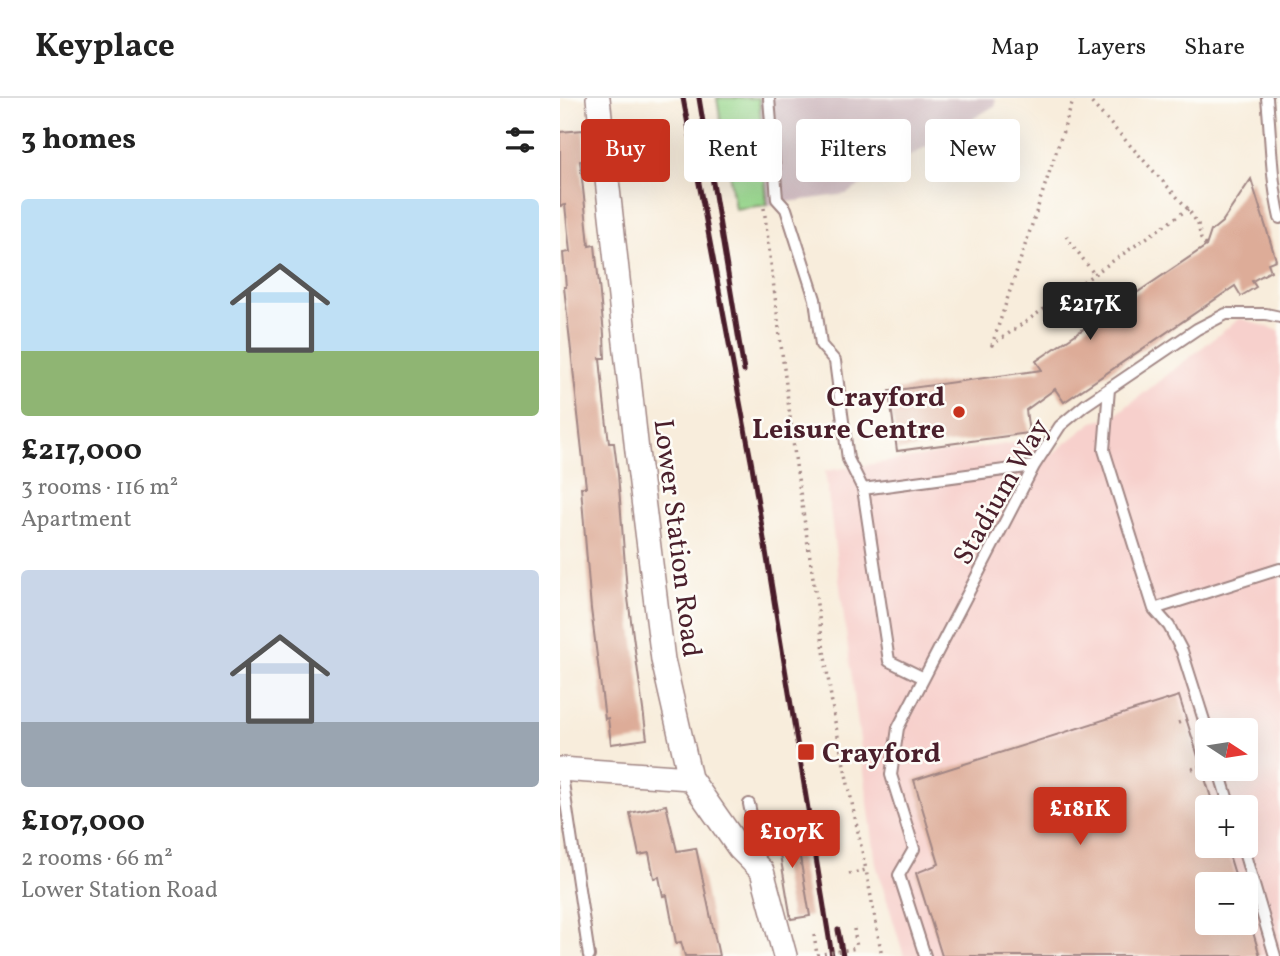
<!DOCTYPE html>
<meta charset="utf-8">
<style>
:root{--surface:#fff;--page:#f2f2f2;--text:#222;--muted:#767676;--line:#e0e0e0;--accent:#c8321e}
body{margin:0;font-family:Vollkorn,serif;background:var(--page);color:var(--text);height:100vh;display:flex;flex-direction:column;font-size:26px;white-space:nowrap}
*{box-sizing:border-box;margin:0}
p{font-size:23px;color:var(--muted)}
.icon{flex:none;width:38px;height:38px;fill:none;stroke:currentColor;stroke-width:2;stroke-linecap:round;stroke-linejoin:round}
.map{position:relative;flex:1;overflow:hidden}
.drawer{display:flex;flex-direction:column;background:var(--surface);width:560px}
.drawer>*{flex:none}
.hud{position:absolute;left:21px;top:21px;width:593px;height:63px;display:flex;gap:14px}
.needle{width:46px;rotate:102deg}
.buttons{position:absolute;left:635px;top:620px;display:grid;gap:14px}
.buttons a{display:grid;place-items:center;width:63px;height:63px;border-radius:7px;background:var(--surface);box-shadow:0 7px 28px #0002;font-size:35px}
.price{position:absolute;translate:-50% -60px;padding:0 16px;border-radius:7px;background:var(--accent);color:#fff;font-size:23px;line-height:46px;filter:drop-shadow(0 2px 4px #0008)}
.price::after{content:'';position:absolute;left:50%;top:42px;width:21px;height:16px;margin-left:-10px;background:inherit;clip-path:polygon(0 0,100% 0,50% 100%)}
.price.selected{background:#222;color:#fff}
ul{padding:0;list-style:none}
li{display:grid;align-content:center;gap:14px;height:371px;padding:0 21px}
li span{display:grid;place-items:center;height:217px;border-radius:7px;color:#555}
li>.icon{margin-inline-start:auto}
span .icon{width:126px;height:126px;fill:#fffc;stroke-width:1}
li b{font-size:30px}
h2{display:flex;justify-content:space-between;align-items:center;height:84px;padding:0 21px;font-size:30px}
.pill{padding:0 24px;border-radius:7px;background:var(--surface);box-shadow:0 7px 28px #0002;font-size:24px;line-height:63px}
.pill.selected{background:var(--accent);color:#fff}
header{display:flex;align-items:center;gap:42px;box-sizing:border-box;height:98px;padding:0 35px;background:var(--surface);border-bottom:2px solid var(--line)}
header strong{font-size:33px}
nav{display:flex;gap:38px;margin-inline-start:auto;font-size:24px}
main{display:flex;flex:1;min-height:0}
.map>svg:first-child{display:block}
</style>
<header>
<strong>Keyplace</strong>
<nav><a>Map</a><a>Layers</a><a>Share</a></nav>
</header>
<main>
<section class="drawer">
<h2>3 homes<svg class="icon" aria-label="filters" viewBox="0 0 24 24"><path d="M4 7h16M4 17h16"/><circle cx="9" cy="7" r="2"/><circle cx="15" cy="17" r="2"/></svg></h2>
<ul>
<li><span style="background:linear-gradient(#bfe0f5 70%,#8fb573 0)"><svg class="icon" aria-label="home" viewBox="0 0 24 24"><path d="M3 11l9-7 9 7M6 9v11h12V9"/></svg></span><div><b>£217,000</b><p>3 rooms · 116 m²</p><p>Apartment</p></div></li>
<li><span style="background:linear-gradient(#c9d6e8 70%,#9aa5b1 0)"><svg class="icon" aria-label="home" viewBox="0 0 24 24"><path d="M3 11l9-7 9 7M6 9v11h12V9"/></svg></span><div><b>£107,000</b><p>2 rooms · 66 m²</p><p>Lower Station Road</p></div></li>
</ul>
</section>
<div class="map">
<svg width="720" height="858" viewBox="0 0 720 858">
<rect width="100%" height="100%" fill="#fdfcf7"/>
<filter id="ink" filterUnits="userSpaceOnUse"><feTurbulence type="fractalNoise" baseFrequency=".0143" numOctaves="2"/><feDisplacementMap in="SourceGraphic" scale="14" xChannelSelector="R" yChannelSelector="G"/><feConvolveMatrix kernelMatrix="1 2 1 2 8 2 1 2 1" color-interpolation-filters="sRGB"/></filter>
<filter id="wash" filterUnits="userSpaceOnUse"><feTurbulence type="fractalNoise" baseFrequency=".00686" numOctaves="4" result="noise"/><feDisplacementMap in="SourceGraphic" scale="28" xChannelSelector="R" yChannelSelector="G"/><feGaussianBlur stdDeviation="1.57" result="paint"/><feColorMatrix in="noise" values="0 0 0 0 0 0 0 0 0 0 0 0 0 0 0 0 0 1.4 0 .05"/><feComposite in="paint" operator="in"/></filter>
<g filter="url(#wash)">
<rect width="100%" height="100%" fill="#f8eddc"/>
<path fill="#f7d0cc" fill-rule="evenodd" d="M 680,220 L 720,233 L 720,858 L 344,858 L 316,766 L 265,373 L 466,343 L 492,356 L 533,324 L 553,319 ZM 648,632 L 686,632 L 686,670 L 648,670 ZM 648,709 L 686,709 L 686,747 L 648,747 ZM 648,786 L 686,786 L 686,824 L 648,824 Z"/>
<path fill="#d2bec3" d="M 199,0 L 435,0 L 436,7 L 286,96 L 207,107 Z"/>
<path fill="#99d88e" stroke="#727c5c" stroke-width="2" d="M 157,0 L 199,0 L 207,107 L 175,111 Z"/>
<g id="blocks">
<path fill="#ddac98" d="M 23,32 L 26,62 L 20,63 L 27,127 L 29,148 L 35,147 L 44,236 L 45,260 L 40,260 L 44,302 L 49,345 L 54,345 L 58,376 L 67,493 L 87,641 L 51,646 L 48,620 L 45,621 L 31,511 L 21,389 L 26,389 L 4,189 L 6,189 L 3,155 L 10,154 L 5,107 L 0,108 L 0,34 Z
M 691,81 L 716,162 L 708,165 L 711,173 L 692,183 L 696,189 L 681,198 L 675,188 L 504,304 L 495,291 L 466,312 L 469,335 L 337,353 L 329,293 L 482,272 L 476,263 L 646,148 L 651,133 L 662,124 Z
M 619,598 L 654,709 L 648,709 L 648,747 L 666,747 L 678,786 L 648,786 L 648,824 L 690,824 L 700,858 L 382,858 L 356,775 L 379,766 L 354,682 Z
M 106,707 L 117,753 L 136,750 L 159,858 L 125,858 L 121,844 L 116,845 L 107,797 L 103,798 L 99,779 L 94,780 L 89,755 L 79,757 L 70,715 Z
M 234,724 L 250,818 L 231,821 L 215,727 Z"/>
</g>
</g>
<g filter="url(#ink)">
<use href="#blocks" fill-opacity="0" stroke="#a18684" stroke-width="2"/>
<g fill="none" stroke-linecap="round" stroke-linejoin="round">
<g stroke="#a18684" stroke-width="14">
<path id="lane" d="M 209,0 L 217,101 L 226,111 L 255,201 L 261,247 L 275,263 L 288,361 L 303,391 L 329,563 L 364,580
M 707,0 C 711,39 711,82 720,120
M 549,291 L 544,352 L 594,511
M 303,391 L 474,368
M 648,635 L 622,553 L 609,528 L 594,511 L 720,471
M 658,670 L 670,709
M 1,671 L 29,858
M 189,706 L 201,766
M 682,747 L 715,858
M 365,858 L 339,777 L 354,751 L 331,677 L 338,630 L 474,368 L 500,328 L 525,307 L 637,231 L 666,216 L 706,216 L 720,219"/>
</g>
<g stroke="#a18684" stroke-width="26">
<path id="street" d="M 38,0 L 77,353 L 103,562 L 130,680 L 179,750 L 202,773 L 225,858
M 0,671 L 130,680"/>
</g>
<path stroke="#a18684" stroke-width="3.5" stroke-dasharray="2 5" stroke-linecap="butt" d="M 514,0 L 432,247 L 628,111
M 527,0 L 628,111 L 638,126 L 641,141 L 646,148
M 204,110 L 236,367 L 274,619 L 306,772
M 506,138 L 534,176
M 618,625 L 627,622
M 632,671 L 642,668
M 647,719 L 648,719
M 215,757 L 219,752 L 235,749
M 289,776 L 306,772 L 322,858
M 294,831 L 297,850
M 254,837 L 257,857"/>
<use href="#lane" stroke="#fff" stroke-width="10"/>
<use href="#street" stroke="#fff" stroke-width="23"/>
<path stroke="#4a1f2b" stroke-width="5" d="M 123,0 L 192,368 L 272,858
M 139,0 L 184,273
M 278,832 L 283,858"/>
<path stroke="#a18684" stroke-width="3.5" stroke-dasharray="2 5" stroke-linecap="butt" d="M 257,857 L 297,850"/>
</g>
</g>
<g fill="#c8321e" stroke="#fdfcf7" stroke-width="2.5">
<circle cx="399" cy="314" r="7"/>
<rect x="237" y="645" width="18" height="18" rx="3.5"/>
</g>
<g text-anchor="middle" stroke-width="5" stroke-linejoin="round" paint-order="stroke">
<g font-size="28" font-weight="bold" fill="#4a1f2b" stroke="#fdfcf7" text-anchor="end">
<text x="385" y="308">Crayford<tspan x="385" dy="32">Leisure Centre</tspan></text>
<text x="262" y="664" text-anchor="start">Crayford</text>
</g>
<g font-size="28" fill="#4a1f2b" stroke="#fdfcf7">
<text transform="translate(440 393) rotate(-60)" y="10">Stadium Way</text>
<text transform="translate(119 440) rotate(83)" y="10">Lower Station Road</text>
</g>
</g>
</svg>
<div class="buttons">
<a><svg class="needle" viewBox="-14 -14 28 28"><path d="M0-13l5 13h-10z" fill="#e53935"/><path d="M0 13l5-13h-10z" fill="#767676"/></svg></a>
<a>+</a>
<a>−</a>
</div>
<b class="price selected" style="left:530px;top:244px">£217K</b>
<b class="price" style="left:520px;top:749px">£181K</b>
<b class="price" style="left:232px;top:772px">£107K</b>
<div class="hud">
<a class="pill selected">Buy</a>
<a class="pill">Rent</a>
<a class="pill">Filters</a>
<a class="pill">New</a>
</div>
</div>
</main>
